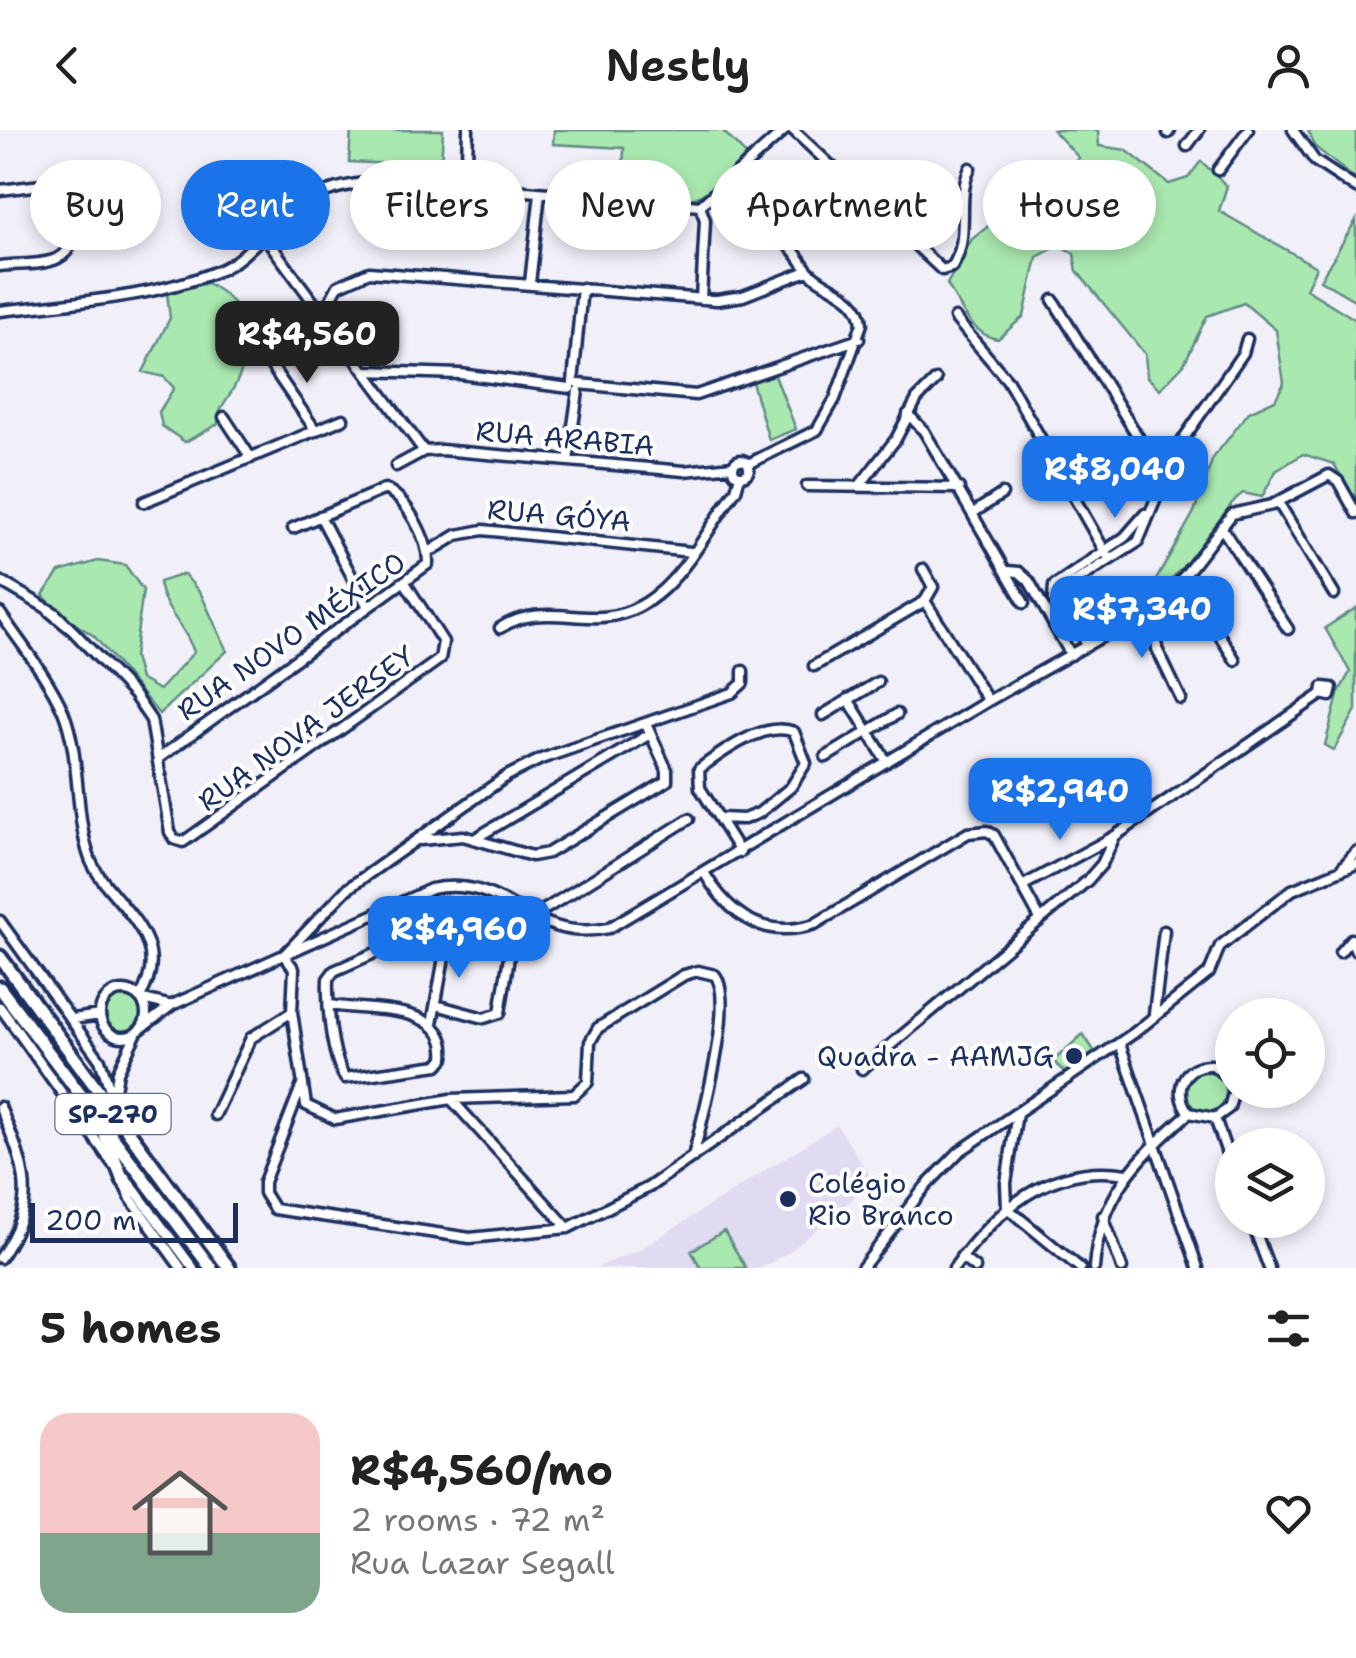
<!DOCTYPE html>
<meta charset="utf-8">
<style>
:root{--surface:#fff;--page:#f2f2f2;--text:#222;--muted:#767676;--accent:#1a73e8}
body{margin:0;font-family:"Shantell Sans",sans-serif;background:var(--page);color:var(--text);height:100vh;display:flex;flex-direction:column;font-size:38px;white-space:nowrap}
*{box-sizing:border-box;margin:0}
p{font-size:32px;color:var(--muted)}
.icon{flex:none;width:55px;height:55px;fill:none;stroke:currentColor;stroke-width:2;stroke-linecap:round;stroke-linejoin:round}
.map{position:relative;height:1138px;overflow:hidden}
.details{display:flex;flex-direction:column;background:var(--surface);flex:1}
.details>*{flex:none}
.guide{position:absolute;left:30px;top:30px;width:1298px;height:90px;display:flex;gap:20px}
.tools{position:absolute;left:1215px;top:868px;display:grid;gap:20px}
.tools a{display:grid;place-items:center;width:110px;height:110px;border-radius:50%;background:var(--surface);box-shadow:0 5px 15px #0003;font-size:50px}
.scale{position:absolute;left:30px;bottom:25px;width:208px;box-sizing:border-box;padding-left:10px;border:5px solid #1b2f5e;border-top:0;font-size:28px;line-height:35px;white-space:nowrap;color:#1b2f5e;-webkit-text-stroke:8px #fff;paint-order:stroke}
.price{position:absolute;translate:-50% -85px;padding:0 22px;border-radius:20px;background:var(--accent);color:#fff;font-size:32px;line-height:65px;filter:drop-shadow(0 2px 5px #0008)}
.price::after{content:'';position:absolute;left:50%;top:60px;width:30px;height:22px;margin-left:-15px;background:inherit;clip-path:polygon(0 0,100% 0,50% 100%)}
.price.current{background:#222;color:#fff}
ul{padding:0;list-style:none}
li{display:flex;align-items:center;gap:30px;height:250px;padding:0 40px}
li span{display:grid;place-items:center;flex:none;width:280px;height:200px;border-radius:30px;color:#555}
li>.icon{margin-inline-start:auto}
span .icon{width:120px;height:120px;fill:#fffc;stroke-width:1}
li b{font-size:42px}
h2{display:flex;justify-content:space-between;align-items:center;height:120px;padding:0 40px;font-size:42px}
.pill{padding:0 35px;border-radius:45px;background:var(--surface);box-shadow:0 5px 15px #0003;font-size:35px;line-height:90px}
.pill.current{background:var(--accent);color:#fff}
header{display:flex;justify-content:space-between;align-items:center;height:130px;padding:0 40px;background:var(--surface);font-size:45px;font-weight:600}
.map>svg:first-child{display:block}
</style>
<header><svg class="icon" aria-label="back" viewBox="0 0 24 24"><path d="M15 5l-7 7 7 7"/></svg>Nestly<svg class="icon" aria-label="person" viewBox="0 0 24 24"><circle cx="12" cy="8" r="4"/><path d="M4 21q1-7 8-7t8 7"/></svg></header>
<div class="map">
<svg width="1356" height="1138" viewBox="0 0 1356 1138">
<rect width="100%" height="100%" fill="#f1eff8"/>
<filter id="ink" filterUnits="userSpaceOnUse"><feTurbulence type="fractalNoise" baseFrequency=".01" numOctaves="2"/><feDisplacementMap in="SourceGraphic" scale="20" xChannelSelector="R" yChannelSelector="G"/><feConvolveMatrix kernelMatrix="1 2 1 2 8 2 1 2 1" color-interpolation-filters="sRGB"/></filter>
<g filter="url(#ink)">
<path fill="#e0dbf0" d="M 837,995 L 873,1051 L 792,1120 L 761,1138 L 596,1138 L 641,1119 Z"/>
<path fill="#a9e8af" stroke="#628c86" stroke-width="2.5" d="M 351,0 L 443,0 L 441,36 L 349,32 Z
M 554,0 L 722,0 L 746,25 C 694,80 695,73 622,65 L 624,18 L 553,14 Z
M 1053,0 L 1098,0 L 1099,16 L 1126,20 L 1169,54 L 1188,48 L 1201,31 L 1227,56 L 1219,81 L 1316,137 L 1306,159 L 1356,190 L 1356,372 L 1334,334 L 1303,324 L 1276,341 L 1262,367 L 1243,363 C 1227,374 1226,386 1215,400 C 1192,426 1170,454 1142,475 L 1194,382 L 1213,328 L 1249,282 L 1275,270 L 1284,253 L 1276,200 L 1244,173 L 1207,186 L 1184,234 L 1160,259 L 1147,247 L 1145,224 L 1077,141 L 1074,124 L 1060,115 L 1037,127 L 1024,186 L 998,209 C 972,206 959,174 947,154 L 972,109 L 1005,83 L 992,66 L 1001,57 L 1026,82 L 1079,28 Z
M 1308,0 L 1356,0 L 1356,50 L 1314,16 Z
M 1356,90 L 1356,171 L 1320,150 Z
M 207,153 C 252,177 258,214 233,259 C 226,272 217,279 218,294 L 185,312 L 162,296 L 159,282 L 174,258 L 164,247 L 143,242 L 170,188 L 167,163 Z
M 774,243 L 796,299 L 769,310 L 752,252 Z
M 98,431 L 125,435 L 143,460 L 134,527 L 140,549 L 159,560 L 194,522 C 184,493 163,481 159,452 L 184,444 L 201,464 L 227,521 L 159,584 L 94,506 L 60,484 L 43,465 L 59,442 Z
M 1356,478 L 1356,580 L 1334,620 L 1325,615 L 1339,562 L 1350,542 L 1325,498 Z
M105 885a18 18 0 1 1 36 0a18 18 0 1 1-36 0Z
M 1083,904 L 1095,922 L 1066,944 L 1053,931 Z
M1186 962a20 20 0 1 1 40 0a20 20 0 1 1-40 0Z
M 724,1101 L 746,1138 L 701,1138 L 691,1121 Z"/>
<g fill="none" stroke-linecap="round" stroke-linejoin="round">
<g stroke="#1b2f5e" stroke-width="15">
<path id="minor" d="M 793,0 L 942,140 L 952,137 C 972,107 955,70 970,38
M 1293,0 L 1315,31 L 1356,58
M 1168,3 L 1170,0
M 1187,16 L 1199,0
M 1218,40 L 1248,0
M 466,57 L 468,0
M 0,60 L 50,54 L 63,57 C 71,69 71,82 72,96 C 77,140 33,132 0,136
M 700,76 L 705,90 L 701,169
M 271,115 L 424,321
M 530,153 L 540,63
M 1053,170 L 1163,347
M 0,181 C 73,172 151,169 220,140 C 242,130 256,112 273,96 C 309,59 350,52 400,50 L 700,76 L 785,0
M 324,182 L 338,156 L 369,142 L 717,170 L 743,166 L 807,141
M 955,188 L 1008,251 L 1108,427
M 268,231 L 316,301
M 367,241 L 460,244 L 570,258
M 573,252 L 582,158
M 579,254 L 696,265 L 859,209
M 908,284 L 924,301 L 1024,473
M 224,287 L 251,328
M 1148,321 L 1163,324 L 1177,318
M733 338a8 8 0 1 1 16 0a8 8 0 1 1-16 0Z
M 568,331 L 578,261
M 748,334 L 817,300 L 835,269 L 862,194 C 860,161 821,159 806,138 C 795,122 790,113 771,105
M 396,336 L 424,321 L 441,320 L 684,341 L 733,336
M 860,355 L 896,309 L 917,269 L 936,250
M 807,356 L 959,358
M 144,372 L 343,289
M 1278,372 L 1334,464
M 973,383 L 1002,364
M 320,386 L 368,477
M 1223,400 L 1288,499
M 429,422 L 457,405 L 483,400 L 691,422
M 923,439 L 933,457 L 925,471
M 1008,441 L 1019,442 L 1029,451 L 1071,525
M 1183,447 L 1235,530
M 0,451 L 55,483 L 73,501 L 50,482
M 0,483 C 21,514 48,547 63,581 C 81,626 74,680 89,726 C 103,770 180,805 139,868 L 168,875
M 500,498 C 530,479 557,486 591,487 C 666,491 698,412 736,360 L 740,346
M 73,501 L 134,565 L 151,590 L 170,702 L 174,709 L 183,712 L 440,529 L 443,512 L 406,454
M 1079,501 L 1071,499 L 1053,470 L 1054,456 L 1125,407 L 1145,384
M 1087,516 L 1062,460 L 1138,412 L 1177,318 L 1243,223 L 1247,209
M 814,536 L 925,471 L 988,571
M 848,569 L 887,632
M 1181,569 L 1157,519 L 1155,484 L 1232,384 L 1272,375 L 1329,345 L 1338,351 L 1356,383
M 823,585 L 878,552
M 826,627 L 897,584
M 159,628 L 428,434 C 429,411 407,368 385,359 L 293,398
M 720,688 L 744,689 L 759,683 L 791,657 L 806,633 L 794,602 C 765,590 722,622 699,639 L 700,658 L 740,722
M 476,708 L 650,604
M 421,710 L 463,706 L 532,726 L 548,723 L 667,651 L 667,640 L 646,594
M 1342,738 L 1356,722
M 705,744 C 730,786 765,810 815,794 L 968,703 L 987,701 L 994,705 L 1039,787
M 1022,756 L 1115,706 L 1322,564 L 1323,557 L 1332,558 L 1330,566 L 1322,564
M 531,788 L 689,689
M 0,791 L 100,930 L 118,983
M 1340,822 L 1351,809 L 1356,821
M100 884a23 23 0 1 1 46 0a23 23 0 1 1-46 0Z
M 330,875 C 366,882 450,872 444,928 L 438,935 L 345,948 C 331,925 327,876 328,849 L 334,841 C 380,821 422,798 473,802
M 436,875 L 484,888 L 500,883 L 517,777
M 0,877 L 113,1034
M 1154,884 L 1164,801
M 73,889 L 100,885
M 432,894 L 449,800
M 138,901 L 172,875 L 431,759 C 509,743 528,815 609,798 L 988,571 L 1123,495 L 1155,484
M 1120,914 L 1198,1138
M 862,939 L 1087,751 L 1102,734 L 1115,706
M 1232,952 L 1213,935 C 1184,933 1171,960 1189,983 L 1215,988 L 1229,978 L 1234,960
M 301,957 L 264,1052 L 264,1063 L 274,1079 L 470,1108 L 568,1098 L 649,1057 L 804,949
M 115,960 L 118,942 L 136,904
M 451,969 L 568,1098
M 0,977 C 25,1037 40,1070 0,1128
M 1017,983 L 1006,1053 L 1007,1078 L 1080,1138
M 215,985 L 251,908 L 292,882
M 1215,988 L 1232,1038
M 693,1027 C 701,993 736,870 715,845 L 698,841 L 684,845 L 598,898 L 590,912 L 588,952 L 574,965 L 451,969 L 335,989 L 306,975 L 292,882 L 294,839 L 284,825 L 347,759 L 507,646 L 541,629 L 732,563 L 743,553 L 743,541
M 120,1046 L 131,1069 L 181,1138
M 125,1047 L 193,1138
M 1103,1086 L 1122,1138
M 1251,1090 L 1269,1138
M 961,1127 L 975,1138
M 862,1138 L 925,1057 L 959,1022 L 1134,903 L 1209,843 L 1220,816 L 1292,760 L 1356,734
M 954,1138 C 996,1080 1051,1031 1127,1044
M 1094,1138 C 1099,1068 1138,1027 1189,983"/>
</g>
<g stroke="#1b2f5e" stroke-width="19">
<path id="highway" d="M 0,827 L 229,1138
M 0,858 L 211,1138
M 104,1002 L 123,1050"/>
</g>
<use href="#minor" stroke="#fff" stroke-width="8"/>
<use href="#highway" stroke="#fff" stroke-width="11"/>
</g>
</g>
<g fill="#1b2f5e" stroke="#fff" stroke-width="4">
<circle cx="1074" cy="926" r="10"/>
<circle cx="788" cy="1069" r="10"/>
</g>
<g text-anchor="middle" stroke-width="8" stroke-linejoin="round" paint-order="stroke">
<rect fill="#fff" stroke="#5f6d8e" stroke-width="2.5" x="55.5" y="964" width="115" height="40" rx="8"/>
<g font-size="25" font-weight="bold" fill="#1b2f5e">
<text x="113" y="993">SP-270</text>
</g>
<g font-size="28" fill="#1b2f5e" stroke="#fff">
<text transform="translate(565 308) rotate(5)" y="10">RUA ARABIA</text>
<text transform="translate(559 385) rotate(5)" y="10">RUA GÓYA</text>
<text transform="translate(291 506) rotate(-35)" y="10">RUA NOVO MÉXICO</text>
<text transform="translate(306 598) rotate(-36)" y="10">RUA NOVA JERSEY</text>
</g>
<g font-size="28" fill="#1b2f5e" stroke="#fff" text-anchor="end">
<text x="1054" y="936">Quadra - AAMJG</text>
<text x="808" y="1063" text-anchor="start">Colégio<tspan x="808" dy="32">Rio Branco</tspan></text>
</g>
</g>
</svg>
<div class="tools">
<a><svg class="icon" aria-label="locate" viewBox="0 0 24 24"><circle cx="12" cy="12" r="6"/><path d="M12 2v4M12 18v4M2 12h4M18 12h4"/></svg></a>
<a><svg class="icon" aria-label="layers" viewBox="0 0 24 24"><path d="M12 4l9 5-9 5-9-5zM3 14l9 5 9-5"/></svg></a>
</div>
<div class="scale">200 m</div>
<b class="price current" style="left:307px;top:256px">R$4,560</b>
<b class="price" style="left:1115px;top:391px">R$8,040</b>
<b class="price" style="left:1142px;top:531px">R$7,340</b>
<b class="price" style="left:1060px;top:713px">R$2,940</b>
<b class="price" style="left:459px;top:851px">R$4,960</b>
<div class="guide">
<a class="pill">Buy</a>
<a class="pill current">Rent</a>
<a class="pill">Filters</a>
<a class="pill">New</a>
<a class="pill">Apartment</a>
<a class="pill">House</a>
</div>
</div>
<section class="details">
<h2>5 homes<svg class="icon" aria-label="filters" viewBox="0 0 24 24"><path d="M4 7h16M4 17h16"/><circle cx="9" cy="7" r="2"/><circle cx="15" cy="17" r="2"/></svg></h2>
<ul>
<li><span style="background:linear-gradient(#f6c9c9 60%,#7fa58c 0)"><svg class="icon" aria-label="home" viewBox="0 0 24 24"><path d="M3 11l9-7 9 7M6 9v11h12V9"/></svg></span><div><b>R$4,560/mo</b><p>2 rooms · 72 m²</p><p>Rua Lazar Segall</p></div><svg class="icon" aria-label="heart" viewBox="0 0 24 24"><path d="M12 20l-8-8c-3-5 5-10 8-4 3-6 11-1 8 4z"/></svg></li>
</ul>
</section>
